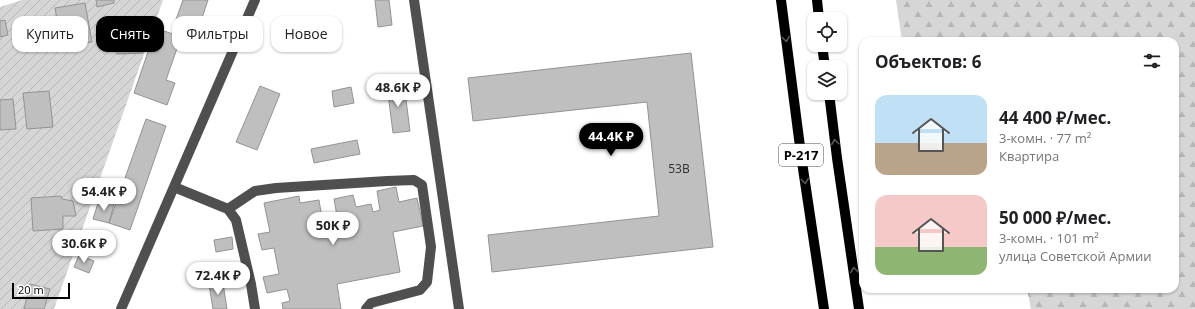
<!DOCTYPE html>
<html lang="ru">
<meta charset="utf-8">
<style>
:root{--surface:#fff;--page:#f2f2f2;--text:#202124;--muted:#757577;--accent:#000}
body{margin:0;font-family:"Open Sans",sans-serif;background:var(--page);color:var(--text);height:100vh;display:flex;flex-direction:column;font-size:15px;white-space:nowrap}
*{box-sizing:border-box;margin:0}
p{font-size:13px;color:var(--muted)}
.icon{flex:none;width:22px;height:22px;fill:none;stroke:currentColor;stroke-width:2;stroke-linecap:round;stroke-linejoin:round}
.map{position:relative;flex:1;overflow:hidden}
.details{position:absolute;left:859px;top:37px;width:320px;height:256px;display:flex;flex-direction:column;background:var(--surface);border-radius:12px;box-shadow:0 1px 3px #0004}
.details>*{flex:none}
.banner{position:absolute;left:12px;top:16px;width:380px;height:36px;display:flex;gap:8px}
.fabs{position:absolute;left:807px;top:12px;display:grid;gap:8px}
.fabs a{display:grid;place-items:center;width:40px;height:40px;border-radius:8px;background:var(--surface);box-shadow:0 1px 3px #0004;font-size:20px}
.scale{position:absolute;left:12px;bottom:10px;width:58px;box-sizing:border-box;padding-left:4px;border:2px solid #000;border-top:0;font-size:11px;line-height:14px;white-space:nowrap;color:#000;-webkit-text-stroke:3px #fff;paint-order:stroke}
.price{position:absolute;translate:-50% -34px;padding:0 9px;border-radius:14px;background:#fff;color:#222;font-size:13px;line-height:26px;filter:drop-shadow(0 1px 2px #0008)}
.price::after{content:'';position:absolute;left:50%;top:24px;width:12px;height:9px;margin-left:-6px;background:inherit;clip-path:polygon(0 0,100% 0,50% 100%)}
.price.on{background:var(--accent);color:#fff}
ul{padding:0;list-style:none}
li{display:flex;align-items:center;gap:12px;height:100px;padding:0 16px}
li span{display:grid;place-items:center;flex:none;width:112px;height:80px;border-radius:12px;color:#555}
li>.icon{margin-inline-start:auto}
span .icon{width:48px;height:48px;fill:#fffc;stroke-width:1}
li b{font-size:17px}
h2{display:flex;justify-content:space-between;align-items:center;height:48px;padding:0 16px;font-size:17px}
.pill{padding:0 14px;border-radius:12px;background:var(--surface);box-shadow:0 1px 3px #0004;font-size:14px;line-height:36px}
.pill.on{background:var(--accent);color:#fff}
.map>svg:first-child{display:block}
</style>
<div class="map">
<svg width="1195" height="309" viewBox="0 0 1195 309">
<defs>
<pattern id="forest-firs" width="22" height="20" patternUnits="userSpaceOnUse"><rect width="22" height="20" fill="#d6d6d6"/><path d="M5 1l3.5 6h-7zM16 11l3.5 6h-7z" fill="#b6b6b6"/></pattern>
<pattern id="garden-furrows" width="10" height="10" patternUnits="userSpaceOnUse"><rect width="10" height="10" fill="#d6d6d6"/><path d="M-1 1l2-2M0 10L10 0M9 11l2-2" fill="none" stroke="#b6b6b6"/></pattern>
</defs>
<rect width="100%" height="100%" fill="#fff"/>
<path fill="url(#forest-firs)" d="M 896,0 L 1195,0 L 1195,309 L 1031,309 L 1027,289 L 1175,289 L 1175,41 L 902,41 Z"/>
<path fill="url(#garden-furrows)" d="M 22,0 L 163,0 L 54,309 L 0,309 L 0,7 Z"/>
<path fill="#bfbfbf" stroke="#939393" d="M 96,0 L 114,0 L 114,3 L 97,7 Z
M 183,0 L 208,0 L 197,33 L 174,25 Z
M 375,0 L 389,0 L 392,25 L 378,27 Z
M 85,3 L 92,42 L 62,46 L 55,8 Z
M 5,20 L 8,35 L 0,37 L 0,21 Z
M 142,28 L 143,53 L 117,54 L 116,29 Z
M 156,28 L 181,37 L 166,80 L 175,83 L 167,105 L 134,93 Z
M 691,53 L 713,247 L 492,272 L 488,235 L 659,216 L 647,102 L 473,121 L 468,78 Z
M 404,84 L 410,131 L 393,133 L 387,86 Z
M 260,86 L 280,94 L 257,150 L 236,142 Z
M 351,87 L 354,103 L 334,107 L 332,91 Z
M 49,91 L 53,127 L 27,129 L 23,93 Z
M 13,99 L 16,129 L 0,130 L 0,100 Z
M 146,119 L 166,126 L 130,230 L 109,223 Z
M 357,140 L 360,154 L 314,163 L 311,149 Z
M 396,187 L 399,202 L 417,198 L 423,226 L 393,232 L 400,272 L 337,284 L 341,309 L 283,309 L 282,303 L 290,301 L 287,289 L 267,293 L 263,277 L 279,274 L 274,248 L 262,250 L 258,234 L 270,232 L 264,203 L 299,196 L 300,203 L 319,200 L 322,218 L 337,216 L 334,199 L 353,195 L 356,207 L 371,204 L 373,212 L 380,210 L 377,191 Z
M 61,196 L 62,199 L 73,201 L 76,216 L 63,216 L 63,229 L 33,231 L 31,198 Z
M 99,200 L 114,204 L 109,223 L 93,219 Z
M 232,237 L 233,249 L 216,252 L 214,240 Z
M 79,255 L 94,261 L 89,273 L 74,267 Z
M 223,283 L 227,309 L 213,309 L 209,285 Z
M 30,284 L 50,289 L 44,309 L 24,309 Z"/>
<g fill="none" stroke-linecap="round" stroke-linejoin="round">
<path stroke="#4f4f4f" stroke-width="10" d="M 414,0 L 459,309
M 174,187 L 228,209 L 236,220 L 251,284 L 255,309
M 228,209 L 255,191 L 276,188 L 387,181 L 414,180 L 422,185 L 431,247 L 427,282 L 420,290 L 371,303 L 366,309
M 121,309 L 255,0"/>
<path stroke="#000" stroke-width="10" d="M 781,0 L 802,162 L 824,309
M 817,0 L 819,19
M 822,45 L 825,67
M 829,93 L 837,158 L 859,309"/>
</g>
<defs><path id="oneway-chevron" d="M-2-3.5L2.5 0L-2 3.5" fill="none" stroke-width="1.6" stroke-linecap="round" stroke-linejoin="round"/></defs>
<g stroke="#595959">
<use href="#oneway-chevron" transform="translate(786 39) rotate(83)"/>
<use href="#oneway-chevron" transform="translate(835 142) rotate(-97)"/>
<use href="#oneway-chevron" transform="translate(805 181) rotate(82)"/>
<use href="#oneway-chevron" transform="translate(854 270) rotate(-98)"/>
</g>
<g text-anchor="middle" stroke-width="3" stroke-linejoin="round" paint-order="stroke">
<g font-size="12" fill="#303030">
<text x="679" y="173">53В</text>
</g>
<rect fill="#fff" stroke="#4c4c4c" stroke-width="1" x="779" y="144" width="44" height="22" rx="3"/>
<g font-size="13" font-weight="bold" fill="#000">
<text x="801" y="160">Р-217</text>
</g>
</g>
</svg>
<div class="fabs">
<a><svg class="icon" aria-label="locate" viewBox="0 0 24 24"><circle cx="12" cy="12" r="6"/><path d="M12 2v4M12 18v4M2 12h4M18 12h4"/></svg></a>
<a><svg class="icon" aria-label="layers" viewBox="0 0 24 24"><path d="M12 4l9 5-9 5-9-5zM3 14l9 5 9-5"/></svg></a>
</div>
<div class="scale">20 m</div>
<b class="price" style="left:398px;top:108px">48.6K ₽</b>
<b class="price on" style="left:611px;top:157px">44.4K ₽</b>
<b class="price" style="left:104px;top:212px">54.4K ₽</b>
<b class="price" style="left:333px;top:246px">50K ₽</b>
<b class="price" style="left:84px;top:264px">30.6K ₽</b>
<b class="price" style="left:218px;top:296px">72.4K ₽</b>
<div class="banner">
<a class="pill">Купить</a>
<a class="pill on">Снять</a>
<a class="pill">Фильтры</a>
<a class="pill">Новое</a>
</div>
<section class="details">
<h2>Объектов: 6<svg class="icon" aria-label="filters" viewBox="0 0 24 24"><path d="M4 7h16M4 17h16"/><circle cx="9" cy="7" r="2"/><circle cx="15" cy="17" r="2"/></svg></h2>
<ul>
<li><span style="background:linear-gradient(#bfe0f5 60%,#b9a48a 0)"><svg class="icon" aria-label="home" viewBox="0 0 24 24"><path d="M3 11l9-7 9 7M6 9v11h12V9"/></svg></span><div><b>44 400 ₽/мес.</b><p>3-комн. · 77 m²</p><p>Квартира</p></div></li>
<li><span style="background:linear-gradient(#f6c9c9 65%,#8fb573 0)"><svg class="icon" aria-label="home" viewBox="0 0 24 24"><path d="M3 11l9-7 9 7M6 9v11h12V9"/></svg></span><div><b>50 000 ₽/мес.</b><p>3-комн. · 101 m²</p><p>улица Советской Армии</p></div></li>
</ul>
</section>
</div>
